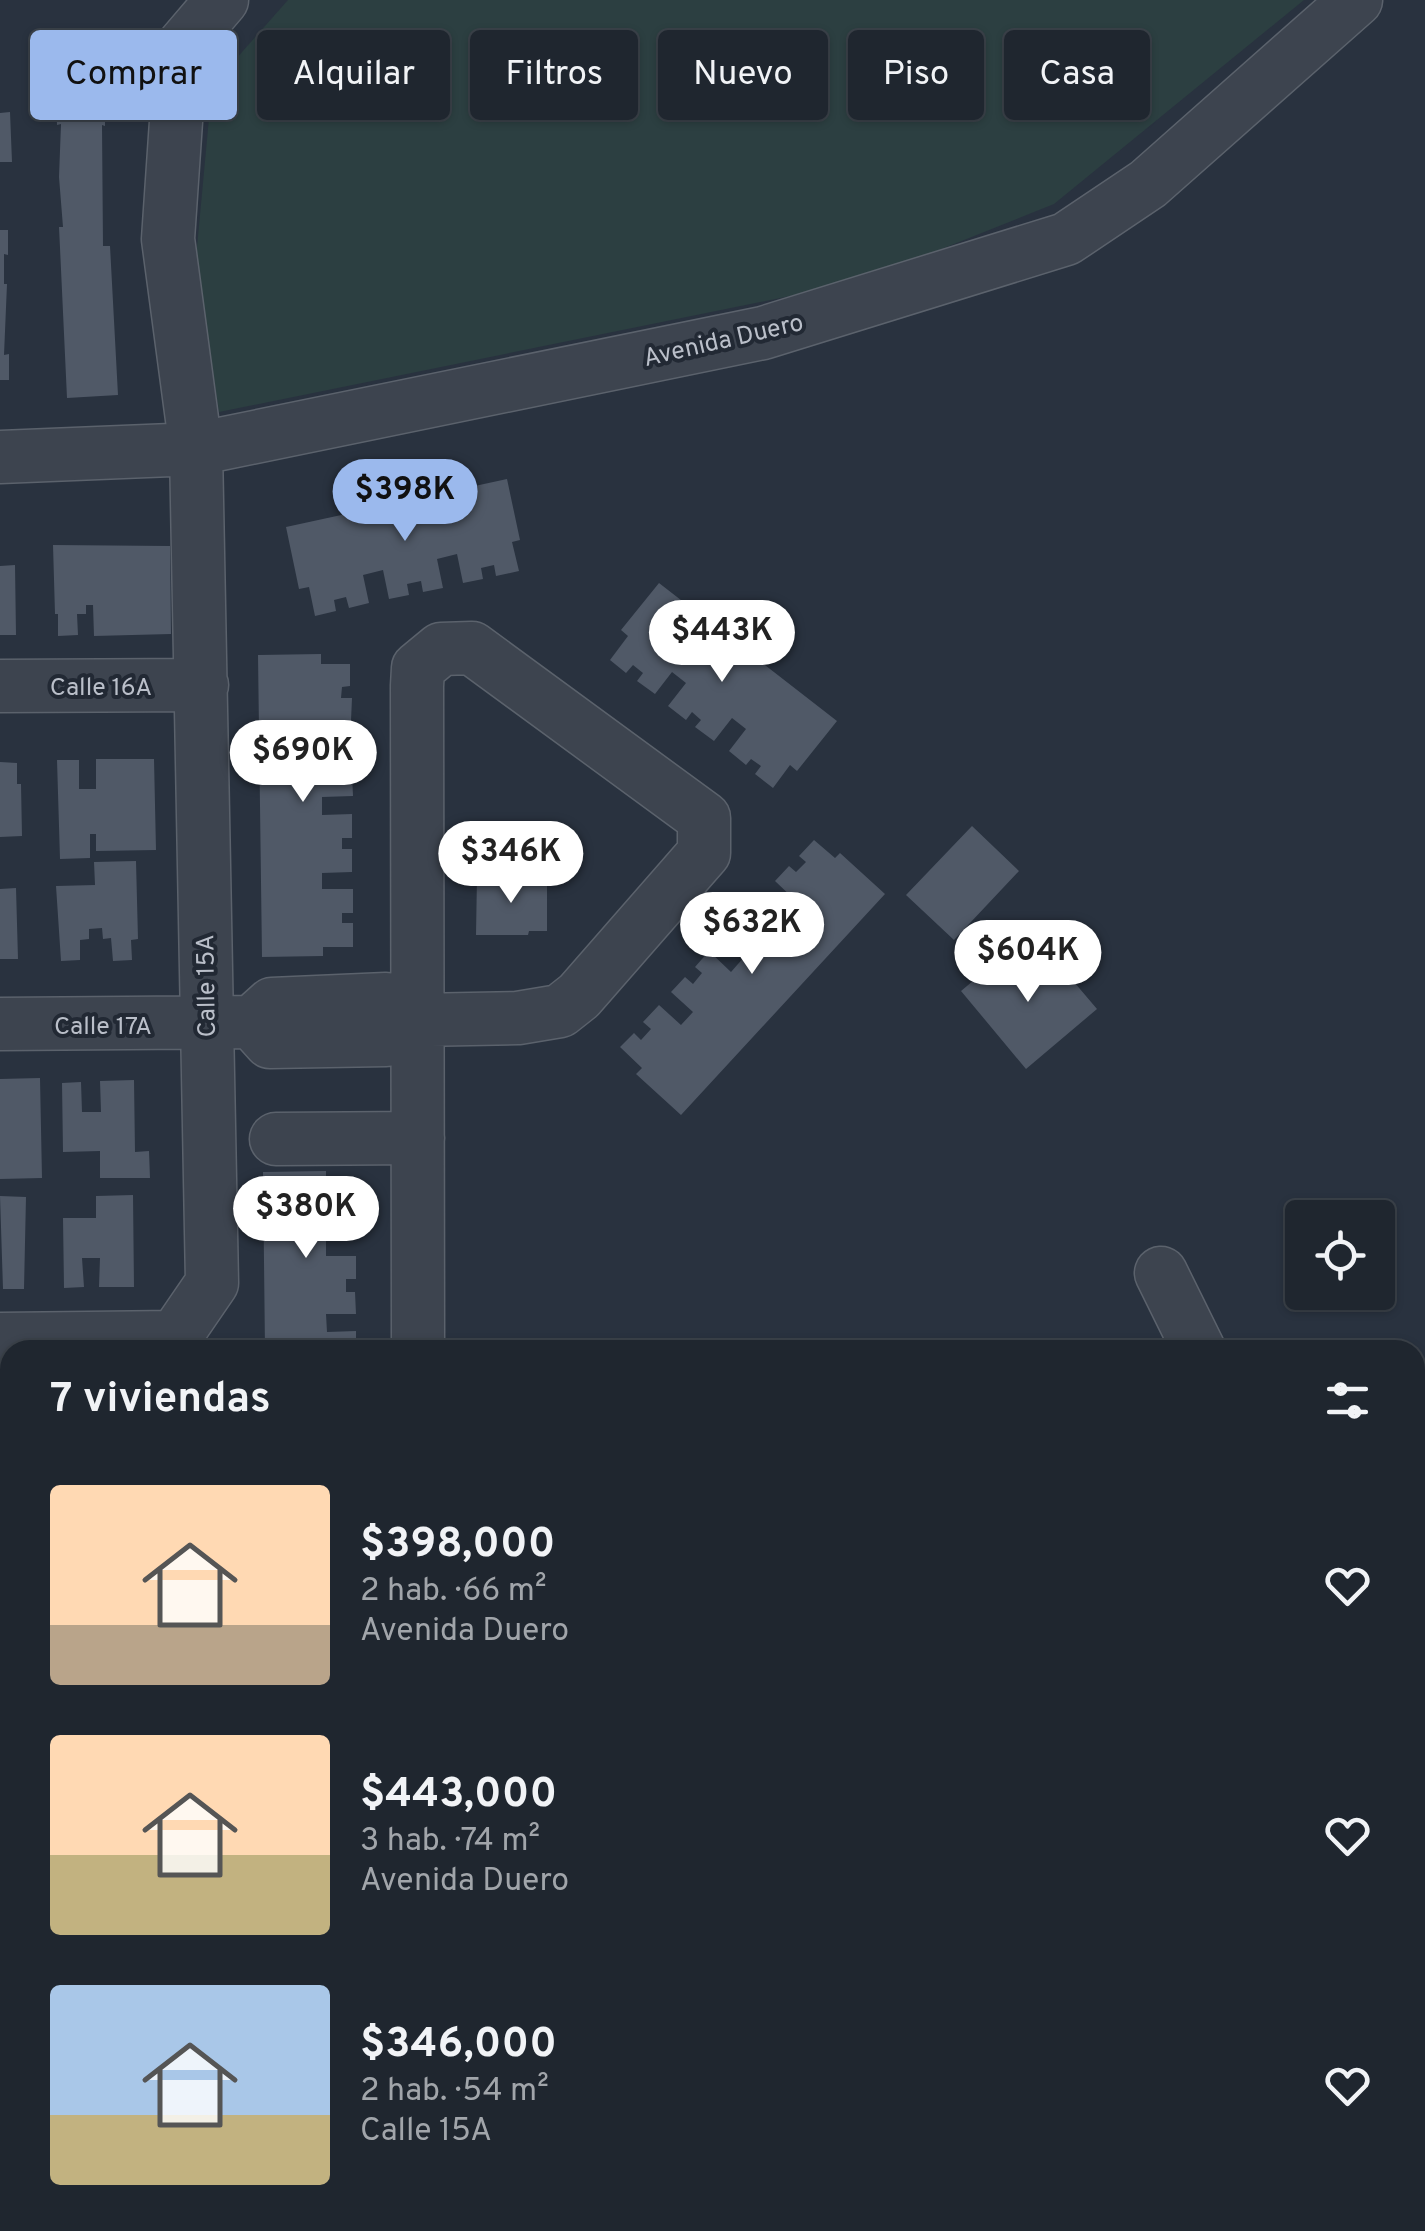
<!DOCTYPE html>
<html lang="es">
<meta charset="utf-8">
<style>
:root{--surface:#1f262f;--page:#2c323b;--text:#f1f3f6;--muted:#a1a5aa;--line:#3c434b;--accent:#9bb9ed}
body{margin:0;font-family:Overpass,sans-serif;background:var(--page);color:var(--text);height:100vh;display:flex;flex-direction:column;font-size:38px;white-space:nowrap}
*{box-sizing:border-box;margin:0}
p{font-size:32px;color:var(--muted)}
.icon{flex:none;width:55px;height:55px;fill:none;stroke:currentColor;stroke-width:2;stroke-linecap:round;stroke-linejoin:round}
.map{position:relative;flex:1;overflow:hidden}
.panel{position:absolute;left:0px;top:1340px;width:1425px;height:892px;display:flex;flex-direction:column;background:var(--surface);border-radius:30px 30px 0 0;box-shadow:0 2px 8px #0004,0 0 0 2px var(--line)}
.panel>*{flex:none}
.hud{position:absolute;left:30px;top:30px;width:1365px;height:90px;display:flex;gap:20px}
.controls{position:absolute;left:1285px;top:1200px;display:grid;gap:20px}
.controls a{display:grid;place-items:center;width:110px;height:110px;border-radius:10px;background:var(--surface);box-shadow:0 2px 8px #0004,0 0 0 2px var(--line);font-size:50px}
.price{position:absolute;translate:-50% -85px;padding:0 22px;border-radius:35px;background:#fff;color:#222;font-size:32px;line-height:65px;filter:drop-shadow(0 2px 5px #0008)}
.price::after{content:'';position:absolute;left:50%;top:60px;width:30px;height:22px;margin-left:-15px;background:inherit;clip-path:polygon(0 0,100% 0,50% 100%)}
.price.active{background:var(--accent);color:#111}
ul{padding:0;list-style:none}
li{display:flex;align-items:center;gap:30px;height:250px;padding:0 50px}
li span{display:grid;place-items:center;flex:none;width:280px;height:200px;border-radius:10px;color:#555}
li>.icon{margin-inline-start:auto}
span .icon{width:120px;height:120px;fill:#fffc;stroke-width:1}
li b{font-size:42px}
h2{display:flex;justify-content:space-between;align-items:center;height:120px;padding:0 50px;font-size:42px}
.pill{padding:0 35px;border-radius:10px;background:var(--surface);box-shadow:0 2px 8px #0004,0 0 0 2px var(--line);font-size:35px;line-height:90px}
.pill.active{background:var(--accent);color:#111}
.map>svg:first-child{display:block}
</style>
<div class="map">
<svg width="1425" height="2231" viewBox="0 0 1425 2231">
<rect width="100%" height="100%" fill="#29323f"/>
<path fill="#2c3f41" d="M 288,0 L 1304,0 L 1054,204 L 859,282 L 219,412 L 196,258 L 212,86 Z"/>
<path fill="#505967" d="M 78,100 L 105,100 L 105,126 L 102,125 L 103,246 L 110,246 L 118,395 L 67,398 L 60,248 L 59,227 L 63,227 L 59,177 L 61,124 L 57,125 L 56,101 Z
M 10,112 L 12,162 L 0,162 L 0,113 Z
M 0,230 L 8,230 L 8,255 L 4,254 L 4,284 L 7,284 L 4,355 L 9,354 L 9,380 L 0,380 Z
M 507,479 L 520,540 L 512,542 L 519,571 L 496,576 L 494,565 L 481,568 L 483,579 L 463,583 L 457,554 L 437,559 L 443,588 L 423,592 L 421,581 L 407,584 L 409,595 L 389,599 L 383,570 L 363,575 L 369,603 L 349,608 L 346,597 L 334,600 L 336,611 L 315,616 L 309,587 L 299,589 L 286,527 Z
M 53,545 L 170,546 L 171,634 L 94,636 L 93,605 L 86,605 L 86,614 L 77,614 L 78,635 L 58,636 L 58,614 L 55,614 Z
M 15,565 L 16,635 L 0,635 L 0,566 Z
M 659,583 L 837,721 L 797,771 L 790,765 L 773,788 L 755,774 L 761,766 L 751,759 L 746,765 L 729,751 L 746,729 L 732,718 L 714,741 L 695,727 L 701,720 L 692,712 L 686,720 L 668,706 L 686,683 L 672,672 L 655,694 L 637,681 L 643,673 L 633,665 L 626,673 L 610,660 L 628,636 L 621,630 Z
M 321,654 L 321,664 L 350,664 L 350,686 L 342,687 L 341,698 L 352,698 L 351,721 L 322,722 L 321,738 L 352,738 L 352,761 L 341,762 L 341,773 L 352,773 L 353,796 L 322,797 L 322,815 L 352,814 L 352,838 L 342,838 L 342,849 L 352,849 L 352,872 L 322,873 L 322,889 L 353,889 L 353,913 L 342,913 L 342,923 L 353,923 L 353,947 L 323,947 L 323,956 L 262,957 L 258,655 Z
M 96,759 L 154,759 L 156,850 L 96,851 L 96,834 L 90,834 L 90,858 L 60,859 L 57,760 L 79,760 L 79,789 L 96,789 Z
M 0,762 L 17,763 L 17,784 L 21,784 L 22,836 L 0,837 Z
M 972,826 L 1019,871 L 954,940 L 906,895 Z
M 814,840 L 835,858 L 840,853 L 885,894 L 681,1115 L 636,1074 L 642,1068 L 620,1047 L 634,1033 L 641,1040 L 651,1029 L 643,1022 L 659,1005 L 681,1025 L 693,1012 L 671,992 L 685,977 L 693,984 L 702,973 L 695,967 L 709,951 L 731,972 L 745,956 L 723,936 L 737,921 L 745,928 L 755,918 L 747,911 L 761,895 L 783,915 L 796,901 L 775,881 L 789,866 L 796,872 L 806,862 L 799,856 Z
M 136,861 L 138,939 L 131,940 L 132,960 L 113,961 L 111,938 L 103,939 L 102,928 L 89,929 L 89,939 L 80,940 L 80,960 L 61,961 L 56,886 L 95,885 L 94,862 Z
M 477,876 L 528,876 L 528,880 L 547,880 L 547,931 L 529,931 L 528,935 L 476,935 Z
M 16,888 L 18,959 L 0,959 L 0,889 Z
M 1016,945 L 1048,982 L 1063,969 L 1097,1009 L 1026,1069 L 961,991 Z
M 40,1078 L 42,1178 L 0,1179 L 0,1079 Z
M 134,1080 L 135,1152 L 149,1151 L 150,1178 L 100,1178 L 100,1151 L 63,1152 L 62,1083 L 81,1082 L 82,1112 L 101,1112 L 100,1081 Z
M 326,1171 L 326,1182 L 356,1181 L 356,1203 L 345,1203 L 345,1216 L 355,1216 L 355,1238 L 326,1239 L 326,1256 L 356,1256 L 356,1279 L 346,1279 L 346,1292 L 355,1292 L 356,1314 L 326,1314 L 327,1332 L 356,1331 L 356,1350 L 265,1350 L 263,1172 Z
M 133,1195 L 134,1287 L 99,1287 L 100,1258 L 82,1258 L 84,1287 L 64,1288 L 63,1218 L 96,1218 L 96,1196 Z
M 0,1196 L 26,1197 L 24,1289 L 3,1289 Z
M 0,2198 L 10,2209 L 10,2222 L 30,2222 L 37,2231 L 0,2231 Z
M 186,2222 L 232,2222 L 223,2231 L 194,2231 Z
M 248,2222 L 340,2222 L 343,2225 L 337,2231 L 238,2231 Z
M 673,2222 L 762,2222 L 769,2231 L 662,2231 Z"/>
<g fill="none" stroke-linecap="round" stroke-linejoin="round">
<g stroke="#5b626c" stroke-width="55">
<path id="minor" d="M 0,457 L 196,449 L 763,333 L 1066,239 L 1148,184 L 1356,0
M 0,686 L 202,685
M 252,1022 L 270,1042 L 386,1040 L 407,1020 L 418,1020 L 518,1018 L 560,1011 L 579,996 L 704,853 L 704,818 L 472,648 L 441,649 L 418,668 L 417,686 L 418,1350
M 0,1024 L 252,1022 L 272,1004 L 386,999 L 407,1020
M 276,1139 L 418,1138
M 1161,1273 L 1199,1350
M 0,1339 L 175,1337 L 212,1283 L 196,449 L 168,239 L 181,48 L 222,0
M 1415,1729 L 1425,1744
M 0,2113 L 10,2124
M 98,2222 L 105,2231
M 846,2222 L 853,2231"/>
</g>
<use href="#minor" stroke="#3d444f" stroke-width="52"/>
</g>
<g text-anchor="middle" stroke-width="8" stroke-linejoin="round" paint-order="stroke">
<g font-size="25" fill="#babfc9" stroke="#222934">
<text transform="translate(723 339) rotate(-13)" y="9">Avenida Duero</text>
<text x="101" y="695">Calle 16A</text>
<text transform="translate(205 986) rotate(-91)" y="9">Calle 15A</text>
<text x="103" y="1034">Calle 17A</text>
</g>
</g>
</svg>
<div class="controls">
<a><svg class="icon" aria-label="locate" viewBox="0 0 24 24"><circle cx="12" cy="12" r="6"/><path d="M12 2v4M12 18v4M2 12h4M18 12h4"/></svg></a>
</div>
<b class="price active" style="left:405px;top:544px">$398K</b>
<b class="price" style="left:722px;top:685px">$443K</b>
<b class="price" style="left:303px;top:805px">$690K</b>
<b class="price" style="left:511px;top:906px">$346K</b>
<b class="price" style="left:752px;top:977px">$632K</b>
<b class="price" style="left:1028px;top:1005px">$604K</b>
<b class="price" style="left:306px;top:1261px">$380K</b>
<div class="hud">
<a class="pill active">Comprar</a>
<a class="pill">Alquilar</a>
<a class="pill">Filtros</a>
<a class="pill">Nuevo</a>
<a class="pill">Piso</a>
<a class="pill">Casa</a>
</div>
<section class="panel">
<h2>7 viviendas<svg class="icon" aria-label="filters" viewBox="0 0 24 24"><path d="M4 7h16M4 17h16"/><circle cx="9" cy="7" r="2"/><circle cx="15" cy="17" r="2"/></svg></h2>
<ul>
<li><span style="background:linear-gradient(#ffd9b3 70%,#b9a48a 0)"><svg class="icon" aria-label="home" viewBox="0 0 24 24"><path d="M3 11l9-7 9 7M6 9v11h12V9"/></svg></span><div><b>$398,000</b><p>2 hab. · 66 m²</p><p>Avenida Duero</p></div><svg class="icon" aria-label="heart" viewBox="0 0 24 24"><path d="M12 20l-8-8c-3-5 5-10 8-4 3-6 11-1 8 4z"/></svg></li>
<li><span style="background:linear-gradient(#ffd9b3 60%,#c2b280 0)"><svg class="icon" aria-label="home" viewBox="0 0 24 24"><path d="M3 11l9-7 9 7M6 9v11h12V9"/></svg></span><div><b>$443,000</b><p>3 hab. · 74 m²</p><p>Avenida Duero</p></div><svg class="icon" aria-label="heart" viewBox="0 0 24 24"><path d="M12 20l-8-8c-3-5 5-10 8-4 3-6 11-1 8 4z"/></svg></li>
<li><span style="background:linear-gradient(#a9c7e8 65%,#c2b280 0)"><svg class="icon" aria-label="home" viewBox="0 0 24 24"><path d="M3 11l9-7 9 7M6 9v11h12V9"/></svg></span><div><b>$346,000</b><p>2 hab. · 54 m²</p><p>Calle 15A</p></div><svg class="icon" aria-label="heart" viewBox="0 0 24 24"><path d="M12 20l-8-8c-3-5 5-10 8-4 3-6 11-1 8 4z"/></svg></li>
</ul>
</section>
</div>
